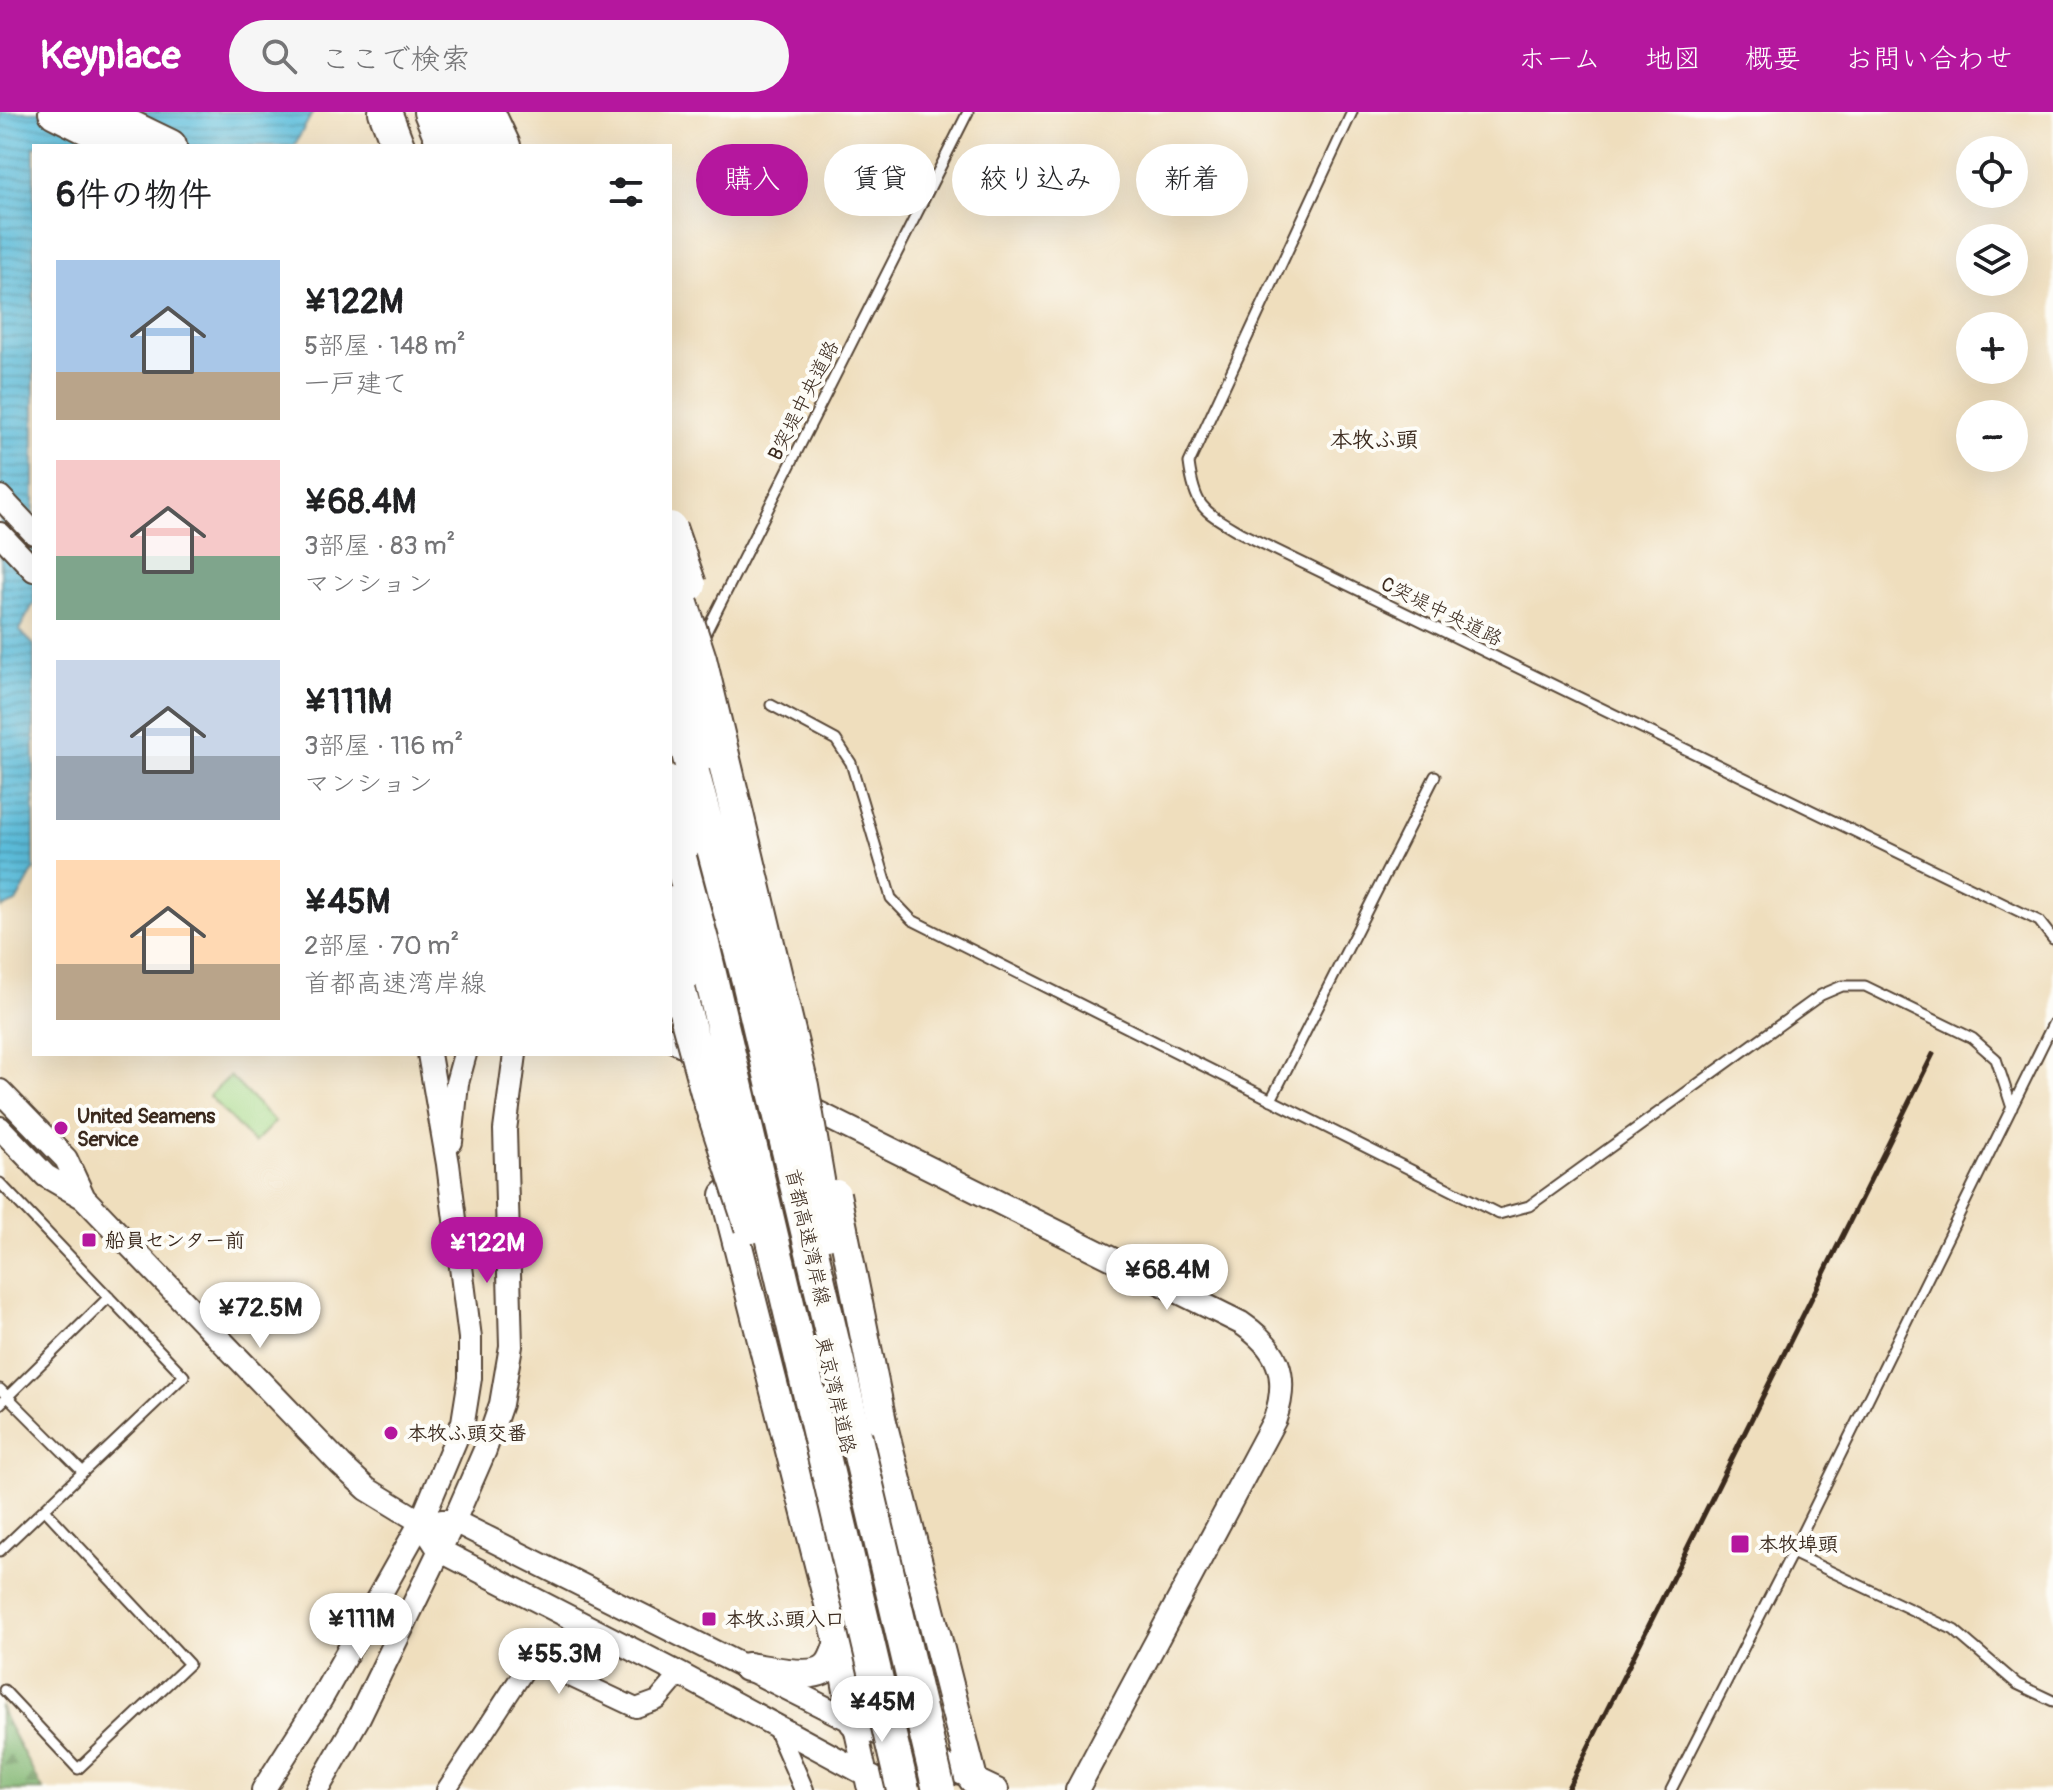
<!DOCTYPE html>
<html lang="ja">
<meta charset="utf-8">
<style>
:root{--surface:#fff;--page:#f6f6f6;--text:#202124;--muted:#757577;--accent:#b5179e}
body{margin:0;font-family:Pangolin,"Klee One",sans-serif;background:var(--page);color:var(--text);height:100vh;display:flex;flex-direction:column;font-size:30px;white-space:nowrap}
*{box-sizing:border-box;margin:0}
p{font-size:26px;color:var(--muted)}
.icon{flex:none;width:44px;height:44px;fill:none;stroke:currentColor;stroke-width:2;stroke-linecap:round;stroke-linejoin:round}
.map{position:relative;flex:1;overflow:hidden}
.drawer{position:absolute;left:32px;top:32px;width:640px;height:912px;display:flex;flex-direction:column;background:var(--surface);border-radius:0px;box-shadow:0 8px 32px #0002}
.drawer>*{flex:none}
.top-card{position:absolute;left:696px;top:32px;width:760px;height:72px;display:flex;gap:16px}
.controls{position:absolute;left:1956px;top:24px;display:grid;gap:16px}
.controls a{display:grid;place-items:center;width:72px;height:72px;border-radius:50%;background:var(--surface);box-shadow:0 8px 32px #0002;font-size:40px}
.price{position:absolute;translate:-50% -68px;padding:0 18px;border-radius:28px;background:#fff;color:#222;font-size:26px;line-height:52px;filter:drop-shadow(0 2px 4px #0008)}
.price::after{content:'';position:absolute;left:50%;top:48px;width:24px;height:18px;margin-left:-12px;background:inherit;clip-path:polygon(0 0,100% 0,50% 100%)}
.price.selected{background:var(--accent);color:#fff}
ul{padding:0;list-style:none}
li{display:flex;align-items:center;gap:24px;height:200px;padding:0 24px}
li span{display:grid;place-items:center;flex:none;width:224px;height:160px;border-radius:0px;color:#555}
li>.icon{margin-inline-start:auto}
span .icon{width:96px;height:96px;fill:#fffc;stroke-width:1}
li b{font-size:34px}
h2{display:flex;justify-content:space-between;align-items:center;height:96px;padding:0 24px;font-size:34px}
.chip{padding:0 28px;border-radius:36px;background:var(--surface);box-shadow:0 8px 32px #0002;font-size:28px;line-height:72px}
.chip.selected{background:var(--accent);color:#fff}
header{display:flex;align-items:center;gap:48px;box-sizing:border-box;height:112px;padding:0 40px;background:var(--accent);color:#fff}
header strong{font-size:38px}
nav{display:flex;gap:44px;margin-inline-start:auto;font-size:28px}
.search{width:560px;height:72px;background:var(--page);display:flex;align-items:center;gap:20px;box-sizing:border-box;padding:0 28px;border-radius:44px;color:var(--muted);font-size:30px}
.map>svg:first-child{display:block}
</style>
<header>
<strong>Keyplace</strong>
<div class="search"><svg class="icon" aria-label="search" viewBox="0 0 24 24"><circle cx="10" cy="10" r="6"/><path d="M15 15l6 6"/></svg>ここで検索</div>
<nav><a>ホーム</a><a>地図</a><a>概要</a><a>お問い合わせ</a></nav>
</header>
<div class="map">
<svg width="2053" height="1678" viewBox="0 0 2053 1678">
<defs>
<pattern id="forest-firs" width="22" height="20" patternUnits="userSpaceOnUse" patternTransform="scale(2)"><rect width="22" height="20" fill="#84b874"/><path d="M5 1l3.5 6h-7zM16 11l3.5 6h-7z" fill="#6d965f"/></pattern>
<pattern id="water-rules" width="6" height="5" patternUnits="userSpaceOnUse" patternTransform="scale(2)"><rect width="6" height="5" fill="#5cbddb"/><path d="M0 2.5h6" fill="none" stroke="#4d9ab1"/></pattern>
</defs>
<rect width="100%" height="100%" fill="#fdfcf7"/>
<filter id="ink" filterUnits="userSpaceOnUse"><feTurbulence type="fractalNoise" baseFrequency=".0125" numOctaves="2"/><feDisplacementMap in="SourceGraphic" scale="16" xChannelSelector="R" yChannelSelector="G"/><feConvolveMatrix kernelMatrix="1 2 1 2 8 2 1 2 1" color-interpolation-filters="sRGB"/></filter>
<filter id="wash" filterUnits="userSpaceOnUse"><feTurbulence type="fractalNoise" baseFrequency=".006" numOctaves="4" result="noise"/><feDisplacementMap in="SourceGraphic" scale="32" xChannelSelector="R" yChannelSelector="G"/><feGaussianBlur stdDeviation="1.8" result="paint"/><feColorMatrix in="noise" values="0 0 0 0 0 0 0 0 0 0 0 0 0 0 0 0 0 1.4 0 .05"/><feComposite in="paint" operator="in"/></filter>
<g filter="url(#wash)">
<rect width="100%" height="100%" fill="#efdebd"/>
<path fill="#a5d887" stroke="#708152" stroke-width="2" d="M 230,964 L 275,1010 L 254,1031 L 209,984 Z"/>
<path fill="url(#forest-firs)" stroke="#607149" stroke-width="2" d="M 0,1593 L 5,1607 L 43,1678 L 0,1678 Z"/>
<path fill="url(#water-rules)" stroke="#4c747c" stroke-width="2" d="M 0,0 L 313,0 L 294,34 L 34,34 L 34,491 L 19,518 L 34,533 L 34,758 L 16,790 L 2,796 Z"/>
</g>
<g filter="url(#ink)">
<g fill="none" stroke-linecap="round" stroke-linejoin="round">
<g stroke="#564536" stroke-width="13">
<path id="service" d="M 1352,0 L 1189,351 C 1195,397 1204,399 1241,421 L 2039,809 L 2053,827
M 703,526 L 968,0
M 771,593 L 836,628 L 851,651 L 891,786 L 912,808 L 1499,1102 L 1529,1094 L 1821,883 L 1842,874 L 1865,874 L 1972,926 L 1996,947 L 2012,996
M 1271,988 L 1435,664
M 0,1071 L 184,1264 L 0,1439
M 0,1277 L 83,1360
M 0,1292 L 109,1185
M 1792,1441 L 1954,1518 L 2017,1572 L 2053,1589
M 4,1578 L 78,1657 L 189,1552 L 44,1397
M 1671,1678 L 1792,1441 L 2053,912"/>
</g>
<g stroke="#564536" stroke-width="22">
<path id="minor" d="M 777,1616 L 804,1678
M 446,1678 L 532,1547 L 636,1596 L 658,1588 L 680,1562"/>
</g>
<g stroke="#564536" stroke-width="26">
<path id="tertiary" d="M 0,385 L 34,421
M 0,422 L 34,458
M 670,927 L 1241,1211 C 1278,1236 1290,1263 1275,1307 L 1077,1678
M 0,979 L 66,1047 L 84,1086
M 0,1016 L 46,1064 L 84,1086 L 341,1353 L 367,1377 L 421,1410 L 439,1438 L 680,1562 L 895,1678
M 451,1030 L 457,971 L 465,942
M 442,1409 L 454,1409 L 854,1610 L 997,1678
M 854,1610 L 868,1673
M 263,1678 L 321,1587 L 421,1410 L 463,1310 L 470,1266 L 470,1226 L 448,1052 L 429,942
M 317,1678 L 359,1605 L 454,1409 L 485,1338 L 501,1292 L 511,1234 L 505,1018 L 515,942"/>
</g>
<g stroke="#564536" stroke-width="32">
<path id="trunk" d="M 725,1083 L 839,1531 L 854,1610
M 882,1310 L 973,1667
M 747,1555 C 767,1557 814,1570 828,1554 C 834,1548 836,1538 839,1531"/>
</g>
<g stroke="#564536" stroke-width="36">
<path id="motorway" d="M 55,0 L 121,33
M 100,0 L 170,34
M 385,0 L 398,34
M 430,0 L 444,34
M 462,0 L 477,34
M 488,0 L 504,34"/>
</g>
<use href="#service" stroke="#fff" stroke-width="9"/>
<use href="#minor" stroke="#fff" stroke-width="18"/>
<use href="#tertiary" stroke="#fff" stroke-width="22"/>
<use href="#trunk" stroke="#fff" stroke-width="28"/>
<use href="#motorway" stroke="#fff" stroke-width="32"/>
<path stroke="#3b2a1e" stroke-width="5" d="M 1567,1678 L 1933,942"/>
<g stroke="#564536" stroke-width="32" stroke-linecap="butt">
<path id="trunk-bridge" d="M 670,523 L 710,643
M 670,668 L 687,732
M 670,789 L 684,867
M 836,1082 L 882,1310"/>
</g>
<g stroke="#564536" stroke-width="36" stroke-linecap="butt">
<path id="motorway-bridge" d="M 670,416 L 690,473
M 670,455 L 700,547 L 802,974 L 827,1121
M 670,573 L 748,869 L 939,1678
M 670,708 L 702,828 L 903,1678
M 670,844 L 708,984 L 751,1115"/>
</g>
<use href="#trunk-bridge" stroke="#fff" stroke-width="28"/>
<use href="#motorway-bridge" stroke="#fff" stroke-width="32"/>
</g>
</g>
<g fill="#b5179e" stroke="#fdfcf7" stroke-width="3">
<circle cx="61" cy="1016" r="8"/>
<rect x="81" y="1120" width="16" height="16" rx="4"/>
<circle cx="391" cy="1321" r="8"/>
<rect x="1730" y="1422" width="20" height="20" rx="4"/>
<rect x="701" y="1499" width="16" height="16" rx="4"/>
</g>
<g text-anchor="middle" stroke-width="8" stroke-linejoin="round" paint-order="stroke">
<g font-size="20" fill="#3b2a1e" stroke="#fdfcf7">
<text transform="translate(803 288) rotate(-63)" y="7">B突堤中央道路</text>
<text transform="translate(1442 499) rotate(26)" y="7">C突堤中央道路</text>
<text transform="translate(808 1125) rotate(77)" y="7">首都高速湾岸線</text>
<text transform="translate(836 1283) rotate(77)" y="7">東京湾岸道路</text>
</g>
<g font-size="20" font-weight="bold" fill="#3b2a1e" stroke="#fdfcf7" text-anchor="start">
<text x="77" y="1011">United Seamens<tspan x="77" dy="23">Service</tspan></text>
<text x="105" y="1135">船員センター前</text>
<text x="407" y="1328">本牧ふ頭交番</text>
<text x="1758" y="1439">本牧埠頭</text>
<text x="725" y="1514">本牧ふ頭入口</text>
</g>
<g font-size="22" font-weight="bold" fill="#3b2a1e" stroke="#fdfcf7">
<text x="1374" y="335">本牧ふ頭</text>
</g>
</g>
</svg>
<div class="controls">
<a><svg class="icon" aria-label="locate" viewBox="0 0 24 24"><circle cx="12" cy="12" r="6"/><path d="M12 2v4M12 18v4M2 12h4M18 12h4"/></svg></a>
<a><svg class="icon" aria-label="layers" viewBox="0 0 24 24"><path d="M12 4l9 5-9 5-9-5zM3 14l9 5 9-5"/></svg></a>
<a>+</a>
<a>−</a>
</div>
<b class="price selected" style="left:487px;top:1173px">¥122M</b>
<b class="price" style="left:1167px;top:1200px">¥68.4M</b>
<b class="price" style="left:260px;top:1238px">¥72.5M</b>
<b class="price" style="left:361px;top:1549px">¥111M</b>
<b class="price" style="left:559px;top:1584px">¥55.3M</b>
<b class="price" style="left:882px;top:1632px">¥45M</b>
<div class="top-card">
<a class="chip selected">購入</a>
<a class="chip">賃貸</a>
<a class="chip">絞り込み</a>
<a class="chip">新着</a>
</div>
<section class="drawer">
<h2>6件の物件<svg class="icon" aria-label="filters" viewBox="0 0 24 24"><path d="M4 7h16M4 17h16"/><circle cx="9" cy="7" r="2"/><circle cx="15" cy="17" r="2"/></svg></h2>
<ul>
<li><span style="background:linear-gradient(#a9c7e8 70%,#b9a48a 0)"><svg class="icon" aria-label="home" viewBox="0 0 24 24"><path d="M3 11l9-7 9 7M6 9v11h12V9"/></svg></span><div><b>¥122M</b><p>5部屋 · 148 m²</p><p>一戸建て</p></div></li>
<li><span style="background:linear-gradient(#f6c9c9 60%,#7fa58c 0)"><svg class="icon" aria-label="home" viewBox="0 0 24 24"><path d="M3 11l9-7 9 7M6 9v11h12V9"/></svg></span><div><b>¥68.4M</b><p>3部屋 · 83 m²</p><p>マンション</p></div></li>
<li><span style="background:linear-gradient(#c9d6e8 60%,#9aa5b1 0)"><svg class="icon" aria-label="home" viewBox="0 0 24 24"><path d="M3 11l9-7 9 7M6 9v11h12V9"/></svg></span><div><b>¥111M</b><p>3部屋 · 116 m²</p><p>マンション</p></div></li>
<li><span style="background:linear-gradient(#ffd9b3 65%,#b9a48a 0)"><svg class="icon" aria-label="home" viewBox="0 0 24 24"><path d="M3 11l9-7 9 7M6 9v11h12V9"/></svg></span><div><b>¥45M</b><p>2部屋 · 70 m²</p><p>首都高速湾岸線</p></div></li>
</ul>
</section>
</div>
